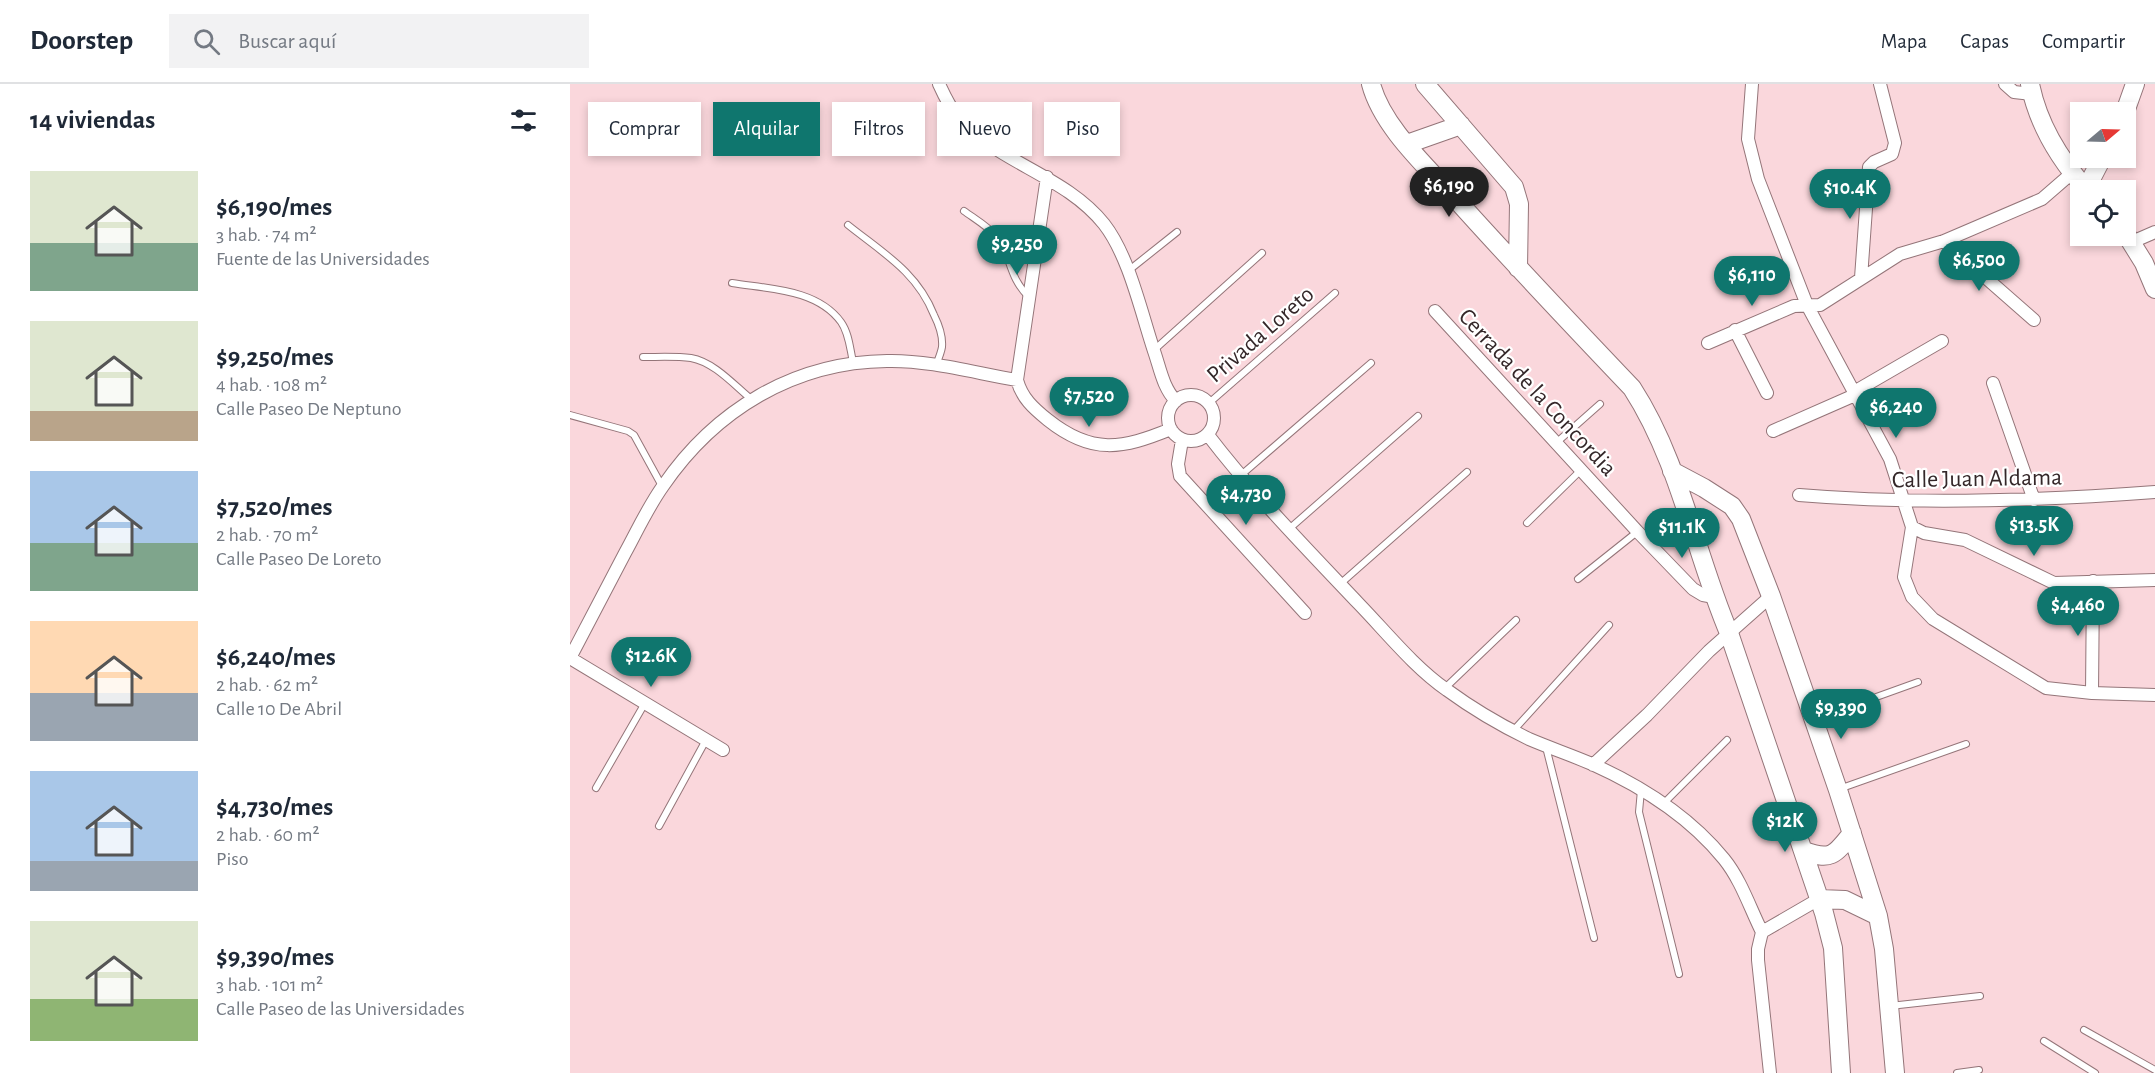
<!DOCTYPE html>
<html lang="es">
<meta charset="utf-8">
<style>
:root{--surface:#fff;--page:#f2f2f3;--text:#1f2937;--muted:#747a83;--line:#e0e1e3;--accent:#0f766e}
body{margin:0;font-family:"Alegreya Sans",sans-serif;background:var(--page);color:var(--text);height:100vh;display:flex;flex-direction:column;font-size:22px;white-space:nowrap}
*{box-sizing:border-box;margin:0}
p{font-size:20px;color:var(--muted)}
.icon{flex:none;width:33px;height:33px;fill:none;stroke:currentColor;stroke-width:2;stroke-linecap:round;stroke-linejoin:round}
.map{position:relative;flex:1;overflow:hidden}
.drawer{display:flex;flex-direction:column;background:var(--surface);width:570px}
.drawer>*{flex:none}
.hud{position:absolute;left:18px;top:18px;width:570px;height:54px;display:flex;gap:12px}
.needle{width:39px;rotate:71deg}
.buttons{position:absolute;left:1500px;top:18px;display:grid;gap:12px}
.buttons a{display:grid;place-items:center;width:66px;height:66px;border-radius:0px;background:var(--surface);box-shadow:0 3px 9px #0003;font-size:30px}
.price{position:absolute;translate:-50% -51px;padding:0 14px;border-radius:21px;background:var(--accent);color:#fff;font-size:20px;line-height:39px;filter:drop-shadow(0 2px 3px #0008)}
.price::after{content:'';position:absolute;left:50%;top:36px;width:18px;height:14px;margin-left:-9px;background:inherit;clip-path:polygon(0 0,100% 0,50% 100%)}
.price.active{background:#222;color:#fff}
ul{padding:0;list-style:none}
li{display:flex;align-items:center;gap:18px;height:150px;padding:0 30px}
li span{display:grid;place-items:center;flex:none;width:168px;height:120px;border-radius:0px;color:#555}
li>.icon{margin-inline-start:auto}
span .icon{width:72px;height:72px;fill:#fffc;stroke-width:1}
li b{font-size:26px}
h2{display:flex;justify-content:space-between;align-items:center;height:72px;padding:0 30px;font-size:26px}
.chip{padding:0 21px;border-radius:0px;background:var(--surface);box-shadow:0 3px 9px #0003;font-size:21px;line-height:54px}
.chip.active{background:var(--accent);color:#fff}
header{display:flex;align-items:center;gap:36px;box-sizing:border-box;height:84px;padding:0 30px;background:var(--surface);border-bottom:2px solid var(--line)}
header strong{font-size:28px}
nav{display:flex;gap:33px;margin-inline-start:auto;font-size:21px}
.search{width:420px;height:54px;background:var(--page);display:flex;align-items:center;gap:15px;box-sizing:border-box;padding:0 21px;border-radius:0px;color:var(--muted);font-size:22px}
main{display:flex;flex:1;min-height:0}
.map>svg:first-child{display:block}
</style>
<header>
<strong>Doorstep</strong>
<div class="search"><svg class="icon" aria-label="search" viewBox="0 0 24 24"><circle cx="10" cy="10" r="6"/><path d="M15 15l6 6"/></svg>Buscar aquí</div>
<nav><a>Mapa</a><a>Capas</a><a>Compartir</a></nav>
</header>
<main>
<section class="drawer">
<h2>14 viviendas<svg class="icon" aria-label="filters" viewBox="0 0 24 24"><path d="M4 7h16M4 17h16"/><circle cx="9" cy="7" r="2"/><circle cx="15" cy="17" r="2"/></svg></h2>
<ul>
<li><span style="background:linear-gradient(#dfe7d0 60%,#7fa58c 0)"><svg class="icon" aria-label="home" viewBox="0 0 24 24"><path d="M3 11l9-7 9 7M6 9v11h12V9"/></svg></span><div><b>$6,190/mes</b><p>3 hab. · 74 m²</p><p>Fuente de las Universidades</p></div></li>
<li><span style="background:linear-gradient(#dfe7d0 75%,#b9a48a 0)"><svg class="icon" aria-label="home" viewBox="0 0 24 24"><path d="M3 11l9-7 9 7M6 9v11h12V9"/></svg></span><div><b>$9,250/mes</b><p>4 hab. · 108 m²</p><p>Calle Paseo De Neptuno</p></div></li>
<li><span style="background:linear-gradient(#a9c7e8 60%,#7fa58c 0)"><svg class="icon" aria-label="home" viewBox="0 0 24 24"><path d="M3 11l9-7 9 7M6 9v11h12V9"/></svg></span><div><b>$7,520/mes</b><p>2 hab. · 70 m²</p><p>Calle Paseo De Loreto</p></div></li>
<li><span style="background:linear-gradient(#ffd9b3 60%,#9aa5b1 0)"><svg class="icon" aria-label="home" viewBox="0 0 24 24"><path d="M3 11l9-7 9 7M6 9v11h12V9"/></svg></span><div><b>$6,240/mes</b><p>2 hab. · 62 m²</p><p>Calle 10 De Abril</p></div></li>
<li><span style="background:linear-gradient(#a9c7e8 75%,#9aa5b1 0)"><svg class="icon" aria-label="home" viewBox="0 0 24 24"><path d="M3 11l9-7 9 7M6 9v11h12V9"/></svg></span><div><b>$4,730/mes</b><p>2 hab. · 60 m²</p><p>Piso</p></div></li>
<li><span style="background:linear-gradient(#dfe7d0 65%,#8fb573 0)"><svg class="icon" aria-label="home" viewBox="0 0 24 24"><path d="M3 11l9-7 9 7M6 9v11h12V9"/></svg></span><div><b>$9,390/mes</b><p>3 hab. · 101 m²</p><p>Calle Paseo de las Universidades</p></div></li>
</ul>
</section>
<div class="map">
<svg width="1585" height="989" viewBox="0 0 1585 989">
<rect width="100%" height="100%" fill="#fad7dc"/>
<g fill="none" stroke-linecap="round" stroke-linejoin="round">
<g stroke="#947579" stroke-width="8">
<path id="lane" d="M 394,127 C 405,135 419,143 428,154 C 441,173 439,194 459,213
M 278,141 C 313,169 347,188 364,231 C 369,241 373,252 372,263 C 371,269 368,276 366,281
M 558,187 L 607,148
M 162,199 C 199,205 247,205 271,238 C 279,249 280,265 283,278
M 584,266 L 692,169
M 73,273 C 89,273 106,272 121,274 C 144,278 164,301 181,315
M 639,319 L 765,209
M 0,331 L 58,347 L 64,351 L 92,402
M 986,359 L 1030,320
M 670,392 L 801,279
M 957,439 L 1011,386
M 719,445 L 848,332
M 1008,495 L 1067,448
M 770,500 L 897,388
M 875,604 L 946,536
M 1245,635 L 1348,598
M 943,647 L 1039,541
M 976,663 L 1024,854
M 26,704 L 75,619
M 1269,705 L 1396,660
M 1071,706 L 1069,728 L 1109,890
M 1093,720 L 1157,656
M 89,742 L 136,656
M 1320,922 L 1410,912
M 1514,946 L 1585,986
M 1474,957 L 1525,989
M 1387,989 L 1409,986"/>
</g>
<g stroke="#947579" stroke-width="14">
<path id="street" d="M 369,0 C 374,11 379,22 387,32 C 427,79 495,91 534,140 C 559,172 571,228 584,267 C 590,284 593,304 606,317
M 1182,0 L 1178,55 L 1188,95 L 1237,221 L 1320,375 L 1342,443 L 1334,493 L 1342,513 L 1363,535 L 1476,604 L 1522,609 L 1585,611
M 1435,0 L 1444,8 L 1462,10
M 477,93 L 447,296 C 452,314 463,324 478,336 C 522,371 552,365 601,345
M 1374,157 L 1464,236
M 1562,158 L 1585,148
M 1291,194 L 1299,83 L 1304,78 L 1322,70 L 1325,59 L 1310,0
M 865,227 L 1067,447 L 1123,505 L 1133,511 L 1144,513
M 1165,246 L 1197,309
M 1138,259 L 1224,222 L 1250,221 L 1330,170 L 1374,157 L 1472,115 L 1502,89
M 1423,299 L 1464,416
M 1284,308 L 1372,257
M598 334a23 23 0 1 1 46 0a23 23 0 1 1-46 0Z
M 1203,347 L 1285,311
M 638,351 C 684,411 737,465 789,520 C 817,549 844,583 877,606 C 903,625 930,641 959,655 C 980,664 1001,671 1022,680 C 1071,702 1120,733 1154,775 C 1171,796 1180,824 1192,848
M 612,356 L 608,380 L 610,392 L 735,529
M 1229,411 C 1347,421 1466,417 1585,408
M 1342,443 L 1354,449 L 1395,456 L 1484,499 L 1585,496
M 0,574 C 18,539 37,504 55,469 C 67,447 78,423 93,402 C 145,326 224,278 317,277 C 360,276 405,289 447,296
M 0,574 L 153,666
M 1522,609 L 1523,497
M 1023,681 L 1077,631 L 1139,567 L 1201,512
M 1200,989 L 1188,876 L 1188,865 L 1192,848 L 1249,815"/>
</g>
<g stroke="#947579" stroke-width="20">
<path id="secondary" d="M 801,0 C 812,42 855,81 884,113 C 942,178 1002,241 1062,304 C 1110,378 1125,469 1159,549 L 1254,829 L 1263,864 L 1271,989
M 855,0 L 944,103 L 949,120 L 948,184
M 1460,0 C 1468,40 1490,76 1517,106
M 1555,28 L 1565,0
M 837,60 L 891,41
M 1516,105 L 1532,74
M 1556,150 L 1574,179 L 1585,205
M 1102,387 L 1134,404 L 1162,422 L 1171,435 L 1201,512 L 1268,706 L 1308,832 L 1314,865 L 1325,989
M 1234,767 C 1261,777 1265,771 1282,749
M 1249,815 L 1275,816 L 1308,832"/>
</g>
<use href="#lane" stroke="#fff" stroke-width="6"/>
<use href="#street" stroke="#fff" stroke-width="12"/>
<use href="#secondary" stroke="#fff" stroke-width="18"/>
</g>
<g text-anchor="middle" stroke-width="4.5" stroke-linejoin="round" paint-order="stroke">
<g font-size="24" fill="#342729" stroke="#fff">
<text transform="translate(690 250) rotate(-41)" y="8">Privada Loreto</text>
<text transform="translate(968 308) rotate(47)" y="8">Cerrada de la Concordia</text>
<text transform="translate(1407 394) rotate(-1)" y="8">Calle Juan Aldama</text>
</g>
</g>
</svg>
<div class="buttons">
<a><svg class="needle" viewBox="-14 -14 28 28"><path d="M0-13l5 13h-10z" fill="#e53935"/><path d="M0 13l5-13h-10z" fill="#747a83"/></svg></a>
<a><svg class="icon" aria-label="locate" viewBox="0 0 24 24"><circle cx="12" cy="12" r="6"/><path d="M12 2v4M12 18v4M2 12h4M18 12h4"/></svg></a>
</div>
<b class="price active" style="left:879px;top:134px">$6,190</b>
<b class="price" style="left:1280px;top:136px">$10.4K</b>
<b class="price" style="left:447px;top:192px">$9,250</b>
<b class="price" style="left:1409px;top:208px">$6,500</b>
<b class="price" style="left:1182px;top:223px">$6,110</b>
<b class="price" style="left:519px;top:344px">$7,520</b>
<b class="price" style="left:1326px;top:355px">$6,240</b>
<b class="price" style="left:676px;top:442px">$4,730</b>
<b class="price" style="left:1464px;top:473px">$13.5K</b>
<b class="price" style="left:1112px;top:475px">$11.1K</b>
<b class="price" style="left:1508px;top:553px">$4,460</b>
<b class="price" style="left:81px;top:604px">$12.6K</b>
<b class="price" style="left:1271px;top:656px">$9,390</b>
<b class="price" style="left:1215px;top:769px">$12K</b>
<div class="hud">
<a class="chip">Comprar</a>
<a class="chip active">Alquilar</a>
<a class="chip">Filtros</a>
<a class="chip">Nuevo</a>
<a class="chip">Piso</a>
</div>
</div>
</main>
